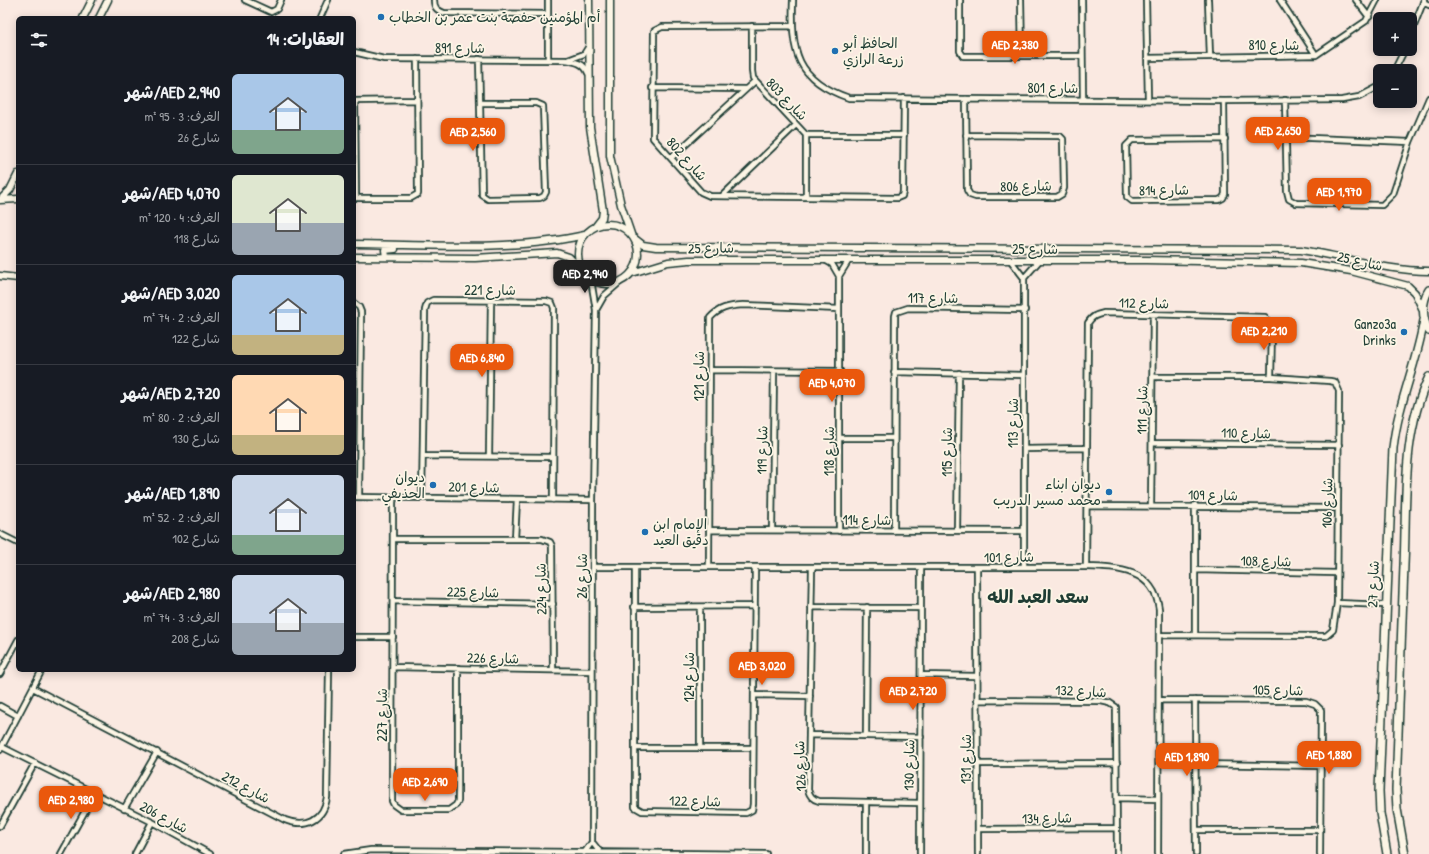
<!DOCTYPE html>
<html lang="ar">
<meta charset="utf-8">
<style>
:root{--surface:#171b24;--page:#20242c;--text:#f1f3f6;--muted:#9ea1a6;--line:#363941;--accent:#ea580c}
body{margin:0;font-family:"Patrick Hand","Playpen Sans Arabic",sans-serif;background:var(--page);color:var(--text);direction:rtl;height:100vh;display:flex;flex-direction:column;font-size:15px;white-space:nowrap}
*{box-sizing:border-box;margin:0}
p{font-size:13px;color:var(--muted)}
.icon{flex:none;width:22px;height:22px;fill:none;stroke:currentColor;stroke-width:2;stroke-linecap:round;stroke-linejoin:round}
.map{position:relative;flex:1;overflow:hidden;direction:ltr}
.details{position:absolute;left:16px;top:16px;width:340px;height:656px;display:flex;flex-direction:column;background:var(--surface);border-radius:6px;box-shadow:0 2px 10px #0003;direction:rtl}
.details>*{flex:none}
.fabs{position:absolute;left:1373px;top:12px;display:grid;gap:8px}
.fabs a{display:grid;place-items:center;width:44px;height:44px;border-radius:6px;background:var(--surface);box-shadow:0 2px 10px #0003;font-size:20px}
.price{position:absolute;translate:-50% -34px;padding:0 9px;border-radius:8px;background:var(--accent);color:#fff;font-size:13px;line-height:26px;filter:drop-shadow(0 1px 2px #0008)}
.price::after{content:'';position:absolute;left:50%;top:24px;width:12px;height:9px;margin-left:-6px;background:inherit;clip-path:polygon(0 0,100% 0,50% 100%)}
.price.on{background:#222;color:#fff}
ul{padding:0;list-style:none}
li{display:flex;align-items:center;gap:12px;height:100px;padding:0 12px}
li+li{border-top:1px solid var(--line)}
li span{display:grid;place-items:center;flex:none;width:112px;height:80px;border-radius:6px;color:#555}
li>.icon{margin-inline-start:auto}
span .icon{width:48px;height:48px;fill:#fffc;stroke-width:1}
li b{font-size:17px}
h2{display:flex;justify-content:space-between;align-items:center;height:48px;padding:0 12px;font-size:17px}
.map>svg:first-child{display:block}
</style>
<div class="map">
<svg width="1429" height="854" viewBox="0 0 1429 854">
<rect width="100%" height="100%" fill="#fae9e1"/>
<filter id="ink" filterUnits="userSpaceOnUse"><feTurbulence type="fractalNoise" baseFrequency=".025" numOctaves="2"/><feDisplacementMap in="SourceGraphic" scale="8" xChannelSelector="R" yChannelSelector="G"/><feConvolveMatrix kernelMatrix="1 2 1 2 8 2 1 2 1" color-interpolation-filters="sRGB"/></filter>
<g filter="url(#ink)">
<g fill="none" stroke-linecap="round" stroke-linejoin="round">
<g stroke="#1f3d34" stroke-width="8">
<path id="minor" d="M 245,0 L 271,12 L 277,9 L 281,0
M 434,0 C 434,8 437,10 444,13 L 548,14
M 548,0 L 548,60
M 793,0 C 791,52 796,80 849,98 L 1224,101 L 1342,100 L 1359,97 L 1380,86
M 960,0 L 960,51 L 963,56 L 1082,56
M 1021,0 L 1022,56
M 1082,0 L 1083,100
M 1146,0 L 1148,99
M 1208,0 L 1210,57
M 1280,0 L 1316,55
M 1356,0 L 1369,17
M 1423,2 L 1429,5
M 320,18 L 328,0
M 752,26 L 752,71 L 753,78 L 806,135 L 904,135
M 792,26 L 662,27 L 654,31 L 653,138 L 701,192 L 710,196 L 897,198 L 902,196 L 903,192 L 904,98
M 1410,36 L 1424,0
M 354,52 L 384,59 L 566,60 C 576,62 584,63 588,73
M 1147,58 L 1316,55 L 1366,21 L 1377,0
M 479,59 L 482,195 L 488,199 L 540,198 L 544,196 L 546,192 L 543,106 L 536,103 L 480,103
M 568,60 L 584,54 L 589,46
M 1394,71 L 1405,49
M 652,88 L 745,89
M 966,99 L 967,190 L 970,195 L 976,197 L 1057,197 L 1062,194 L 1064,188 L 1063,139 L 1060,136 L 966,135
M 1285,100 L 1287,191 L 1289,199 L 1296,203 L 1382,205 L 1393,194 L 1410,142 L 1429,98
M 354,101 L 417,100
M 355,101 L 356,198
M 1224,101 L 1225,194 L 1223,198 L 1219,200 L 1132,201 L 1127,197 L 1126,146 L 1132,140 L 1225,139
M 1286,137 L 1410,142
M 671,158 L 755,81
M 722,196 L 796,125
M 806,197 L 806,135
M 354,198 L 411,198 L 418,194 L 417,59
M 825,260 L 832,264 L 839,276
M 1011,261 L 1024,278 L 1024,567
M 586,275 L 592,286 L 596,310 L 593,500 L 592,842 L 600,852
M 1024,278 L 1039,261
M 354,303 L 359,307 L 361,312 L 359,497
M 596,310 L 604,296 L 620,282
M 710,370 L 840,371
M 894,372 L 1024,375
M 1153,377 L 1271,377 L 1330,381 L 1335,382 L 1339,391 L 1337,603 L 1333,630 L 1326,636 L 1159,635
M 840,438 L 894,438
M 1153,443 L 1339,445
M 1024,449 L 1087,448
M 423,456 L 553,457
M 489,456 L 491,301
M 354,497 L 593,500
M 393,497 L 392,801 L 394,805 L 401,810 L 449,810 L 456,805 L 458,801 L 458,668
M 422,498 L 425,310 L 427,303 L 433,300 L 546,301 L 552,303 L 554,308 L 553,500
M 1087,506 L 1338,508
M 1151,506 L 1153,314
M 709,530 L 1024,531
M 772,530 L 774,371
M 839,531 L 839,276 L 849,260
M 894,531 L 895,316 L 896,312 L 908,308 L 1025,310
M 957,531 L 959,373
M 0,534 L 18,543
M 393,539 L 542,539 L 550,542 L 552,546 L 553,670
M 515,539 L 517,499
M 593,567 L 1086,567 C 1118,568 1154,569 1159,609 L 1158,854
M 635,567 L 635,807 L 642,811 L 746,813 L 752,810 L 753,804 L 755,567
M 709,567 L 710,318 C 719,308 728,306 743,305 L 839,309
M 1086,567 L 1088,323 C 1092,316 1096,315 1104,313 L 1265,317 L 1271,324 L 1272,329 L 1271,377
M 812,568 L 808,790 C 810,796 812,799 819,801 L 920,803
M 977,568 L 978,854
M 1195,570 L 1337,573
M 393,601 L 553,604
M 1337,603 L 1385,605
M 634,607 L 755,606
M 811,607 L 921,608
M 1195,635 L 1195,505
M 354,637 L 393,637
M 393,667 L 592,671
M 0,674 L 18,640
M 921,675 L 977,676
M 33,688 L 285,820 C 306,828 324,820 327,797 L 329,670
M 754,695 L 810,696
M 977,700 L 1101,701 L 1110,703 L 1116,707 L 1117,854
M 1159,700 L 1306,701 L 1315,704 L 1321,710 L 1320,854
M 1195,700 L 1196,854
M 0,706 L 18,716
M 810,735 L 921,737
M 866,736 L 867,607
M 2,747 L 152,822 L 210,854
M 635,748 L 753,748
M 700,748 L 700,607
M 0,750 L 42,670
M 977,764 L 1117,763
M 1195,764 L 1321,766
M 1117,798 L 1158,799
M 124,809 L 157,752
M 0,826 L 35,763
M 978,829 L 1117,828
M 1196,830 L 1320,830
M 584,853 L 592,842
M 61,854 L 95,793
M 135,854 L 152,822
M 344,854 L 371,850 L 766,854
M 866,854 L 866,802
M 920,854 L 921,569"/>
</g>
<g stroke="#1f3d34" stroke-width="9">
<path id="tertiary" d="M 589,0 L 590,127 L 603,211 L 602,218 L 595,227
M 610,0 L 610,156 L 621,205 L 631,234
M 83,18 L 92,0
M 99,18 L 108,0
M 0,200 L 10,190 L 18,174
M 0,200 L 18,199
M578 254a30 30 0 1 1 60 0a30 30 0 1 1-60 0Z
M 634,238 L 643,245 L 656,247 L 1301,250 C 1344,256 1385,271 1429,271
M 354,244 C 427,245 515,251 585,235
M 354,257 L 475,258 L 557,253 L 569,257 L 582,270
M 386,257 L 385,250 L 395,249
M 632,273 L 668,262 L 689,260 L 1146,260 L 1301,263 L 1351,271 L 1408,286 L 1415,293 L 1423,310
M 0,276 L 18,278"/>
</g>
<g stroke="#1f3d34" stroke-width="10">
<path id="secondary" d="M 1429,290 C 1421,302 1422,318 1429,331
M 1387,854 L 1380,813 L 1379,791 L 1393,448 C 1398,403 1417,363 1424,320
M 1405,854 L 1397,809 L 1396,790 C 1399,715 1402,640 1404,565 C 1407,503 1401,434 1429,377"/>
</g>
<use href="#minor" stroke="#fcf5e5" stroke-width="4.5"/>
<use href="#tertiary" stroke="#fcf5e5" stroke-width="6"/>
<use href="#secondary" stroke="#fcf5e5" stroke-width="7"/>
</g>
</g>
<g fill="#1f6fb2" stroke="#fcf5e5" stroke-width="1.5">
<circle cx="381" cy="17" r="4"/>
<circle cx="835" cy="51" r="4"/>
<circle cx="1404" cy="332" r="4"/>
<circle cx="433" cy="485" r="4"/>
<circle cx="1109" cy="492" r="4"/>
<circle cx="645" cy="532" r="4"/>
</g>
<g text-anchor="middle" stroke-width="3.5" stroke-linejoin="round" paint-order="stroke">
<g font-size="14" fill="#1f3d34" stroke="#fcf5e5" text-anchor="start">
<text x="389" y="22">أم المؤمنين حفصة بنت عمر بن الخطاب</text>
<text x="843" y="48">الحافظ أبو<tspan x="843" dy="16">زرعة الرازي</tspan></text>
<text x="1396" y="329" text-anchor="end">Ganzo3a<tspan x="1396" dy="16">Drinks</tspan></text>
<text x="425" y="482" text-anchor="end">ديوان<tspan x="425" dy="16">الحذيفي</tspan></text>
<text x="1101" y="489" text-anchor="end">ديوان ابناء<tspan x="1101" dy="16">محمد مسير الدريب</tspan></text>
<text x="653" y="529">الإمام ابن<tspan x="653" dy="16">دقيق العيد</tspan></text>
</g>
<g font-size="14" fill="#1f3d34" stroke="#fcf5e5">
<text x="1274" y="50">شارع 810</text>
<text x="460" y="53">شارع 891</text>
<text x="1053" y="93">شارع 801</text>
<text transform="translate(787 99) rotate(46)" y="5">شارع 803</text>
<text transform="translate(687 159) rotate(48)" y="5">شارع 802</text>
<text transform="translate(1026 186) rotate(-1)" y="5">شارع 806</text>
<text transform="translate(1164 190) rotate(-1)" y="5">شارع 814</text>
<text transform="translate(711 248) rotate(-1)" y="5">شارع 25</text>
<text x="1035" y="254">شارع 25</text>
<text transform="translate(1360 261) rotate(13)" y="5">شارع 25</text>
<text x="490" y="295">شارع 221</text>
<text x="933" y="303">شارع 117</text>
<text transform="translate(1144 303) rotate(1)" y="5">شارع 112</text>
<text transform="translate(699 376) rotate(-90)" y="5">شارع 121</text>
<text transform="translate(1142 410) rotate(-89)" y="5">شارع 111</text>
<text transform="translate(1013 423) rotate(-90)" y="5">شارع 113</text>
<text transform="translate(1246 433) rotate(1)" y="5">شارع 110</text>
<text transform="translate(762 450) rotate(-89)" y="5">شارع 119</text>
<text transform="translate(829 451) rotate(-90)" y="5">شارع 118</text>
<text transform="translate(947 452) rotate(-90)" y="5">شارع 115</text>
<text transform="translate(474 487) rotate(1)" y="5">شارع 201</text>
<text transform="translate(1213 495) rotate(1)" y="5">شارع 109</text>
<text transform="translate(1327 503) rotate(-89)" y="5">شارع 106</text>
<text x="867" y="525">شارع 114</text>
<text transform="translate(1009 557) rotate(-1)" y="5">شارع 101</text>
<text transform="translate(1266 561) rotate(1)" y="5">شارع 108</text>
<text transform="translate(582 576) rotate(-90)" y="5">شارع 26</text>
<text transform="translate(1373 584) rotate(-88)" y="5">شارع 27</text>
<text transform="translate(541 589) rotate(-91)" y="5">شارع 224</text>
<text transform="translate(473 592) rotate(1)" y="5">شارع 225</text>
<text transform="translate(493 658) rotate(1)" y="5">شارع 226</text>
<text transform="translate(689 677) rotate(-90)" y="5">شارع 124</text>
<text transform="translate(1278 690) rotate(1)" y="5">شارع 105</text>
<text transform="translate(1081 691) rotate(3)" y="5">شارع 132</text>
<text transform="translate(382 715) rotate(-90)" y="5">شارع 227</text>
<text transform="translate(966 759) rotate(-90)" y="5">شارع 131</text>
<text transform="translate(909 765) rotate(-89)" y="5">شارع 130</text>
<text transform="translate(800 766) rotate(-92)" y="5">شارع 126</text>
<text transform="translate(246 787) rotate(28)" y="5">شارع 212</text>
<text transform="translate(695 801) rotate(1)" y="5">شارع 122</text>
<text transform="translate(164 817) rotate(28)" y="5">شارع 206</text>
<text transform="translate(1047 818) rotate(-1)" y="5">شارع 134</text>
</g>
<g font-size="18" font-weight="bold" fill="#1f3d34" stroke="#fcf5e5">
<text x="1038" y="603">سعد العبد الله</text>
</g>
</g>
</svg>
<div class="fabs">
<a>+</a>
<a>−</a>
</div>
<b class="price" style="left:1015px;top:65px">AED 2,380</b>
<b class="price" style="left:1278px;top:151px">AED 2,650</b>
<b class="price" style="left:473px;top:152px">AED 2,560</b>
<b class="price" style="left:1339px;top:212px">AED 1,970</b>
<b class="price on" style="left:585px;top:294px">AED 2,940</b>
<b class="price" style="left:1264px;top:351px">AED 2,210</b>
<b class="price" style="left:482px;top:378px">AED 6,840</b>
<b class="price" style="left:832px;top:403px">AED 4,070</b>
<b class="price" style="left:762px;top:686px">AED 3,020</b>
<b class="price" style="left:913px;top:711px">AED 2,720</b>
<b class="price" style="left:1329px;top:775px">AED 1,880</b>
<b class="price" style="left:1187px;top:777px">AED 1,890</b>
<b class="price" style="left:425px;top:802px">AED 2,690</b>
<b class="price" style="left:71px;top:820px">AED 2,980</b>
<section class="details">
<h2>العقارات: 14<svg class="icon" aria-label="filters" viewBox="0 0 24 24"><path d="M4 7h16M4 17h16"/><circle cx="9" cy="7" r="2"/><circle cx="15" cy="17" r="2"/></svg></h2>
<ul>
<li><span style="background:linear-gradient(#a9c7e8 70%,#7fa58c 0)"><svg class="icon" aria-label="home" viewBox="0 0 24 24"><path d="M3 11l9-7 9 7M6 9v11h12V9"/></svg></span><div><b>AED 2,940/شهر</b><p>الغرف: 3 · 95 m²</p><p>شارع 26</p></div></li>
<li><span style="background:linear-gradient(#dfe7d0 60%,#9aa5b1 0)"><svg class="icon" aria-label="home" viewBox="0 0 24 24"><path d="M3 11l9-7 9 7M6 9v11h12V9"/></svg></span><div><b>AED 4,070/شهر</b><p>الغرف: 4 · 120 m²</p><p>شارع 118</p></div></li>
<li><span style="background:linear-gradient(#a9c7e8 75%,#c2b280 0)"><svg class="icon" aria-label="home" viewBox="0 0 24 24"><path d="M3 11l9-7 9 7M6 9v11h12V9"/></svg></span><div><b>AED 3,020/شهر</b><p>الغرف: 2 · 74 m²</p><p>شارع 122</p></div></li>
<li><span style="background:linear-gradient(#ffd9b3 75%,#c2b280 0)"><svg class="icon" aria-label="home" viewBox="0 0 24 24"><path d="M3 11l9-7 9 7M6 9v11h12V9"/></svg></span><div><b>AED 2,720/شهر</b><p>الغرف: 2 · 80 m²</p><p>شارع 130</p></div></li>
<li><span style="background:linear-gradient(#c9d6e8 75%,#7fa58c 0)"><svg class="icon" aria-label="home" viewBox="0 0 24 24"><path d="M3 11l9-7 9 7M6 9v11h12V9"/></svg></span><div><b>AED 1,890/شهر</b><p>الغرف: 2 · 52 m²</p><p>شارع 102</p></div></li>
<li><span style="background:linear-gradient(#c9d6e8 60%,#9aa5b1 0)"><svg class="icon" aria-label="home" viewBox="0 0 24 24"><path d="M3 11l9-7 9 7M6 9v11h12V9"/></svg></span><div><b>AED 2,980/شهر</b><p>الغرف: 3 · 74 m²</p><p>شارع 208</p></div></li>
</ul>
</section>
</div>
